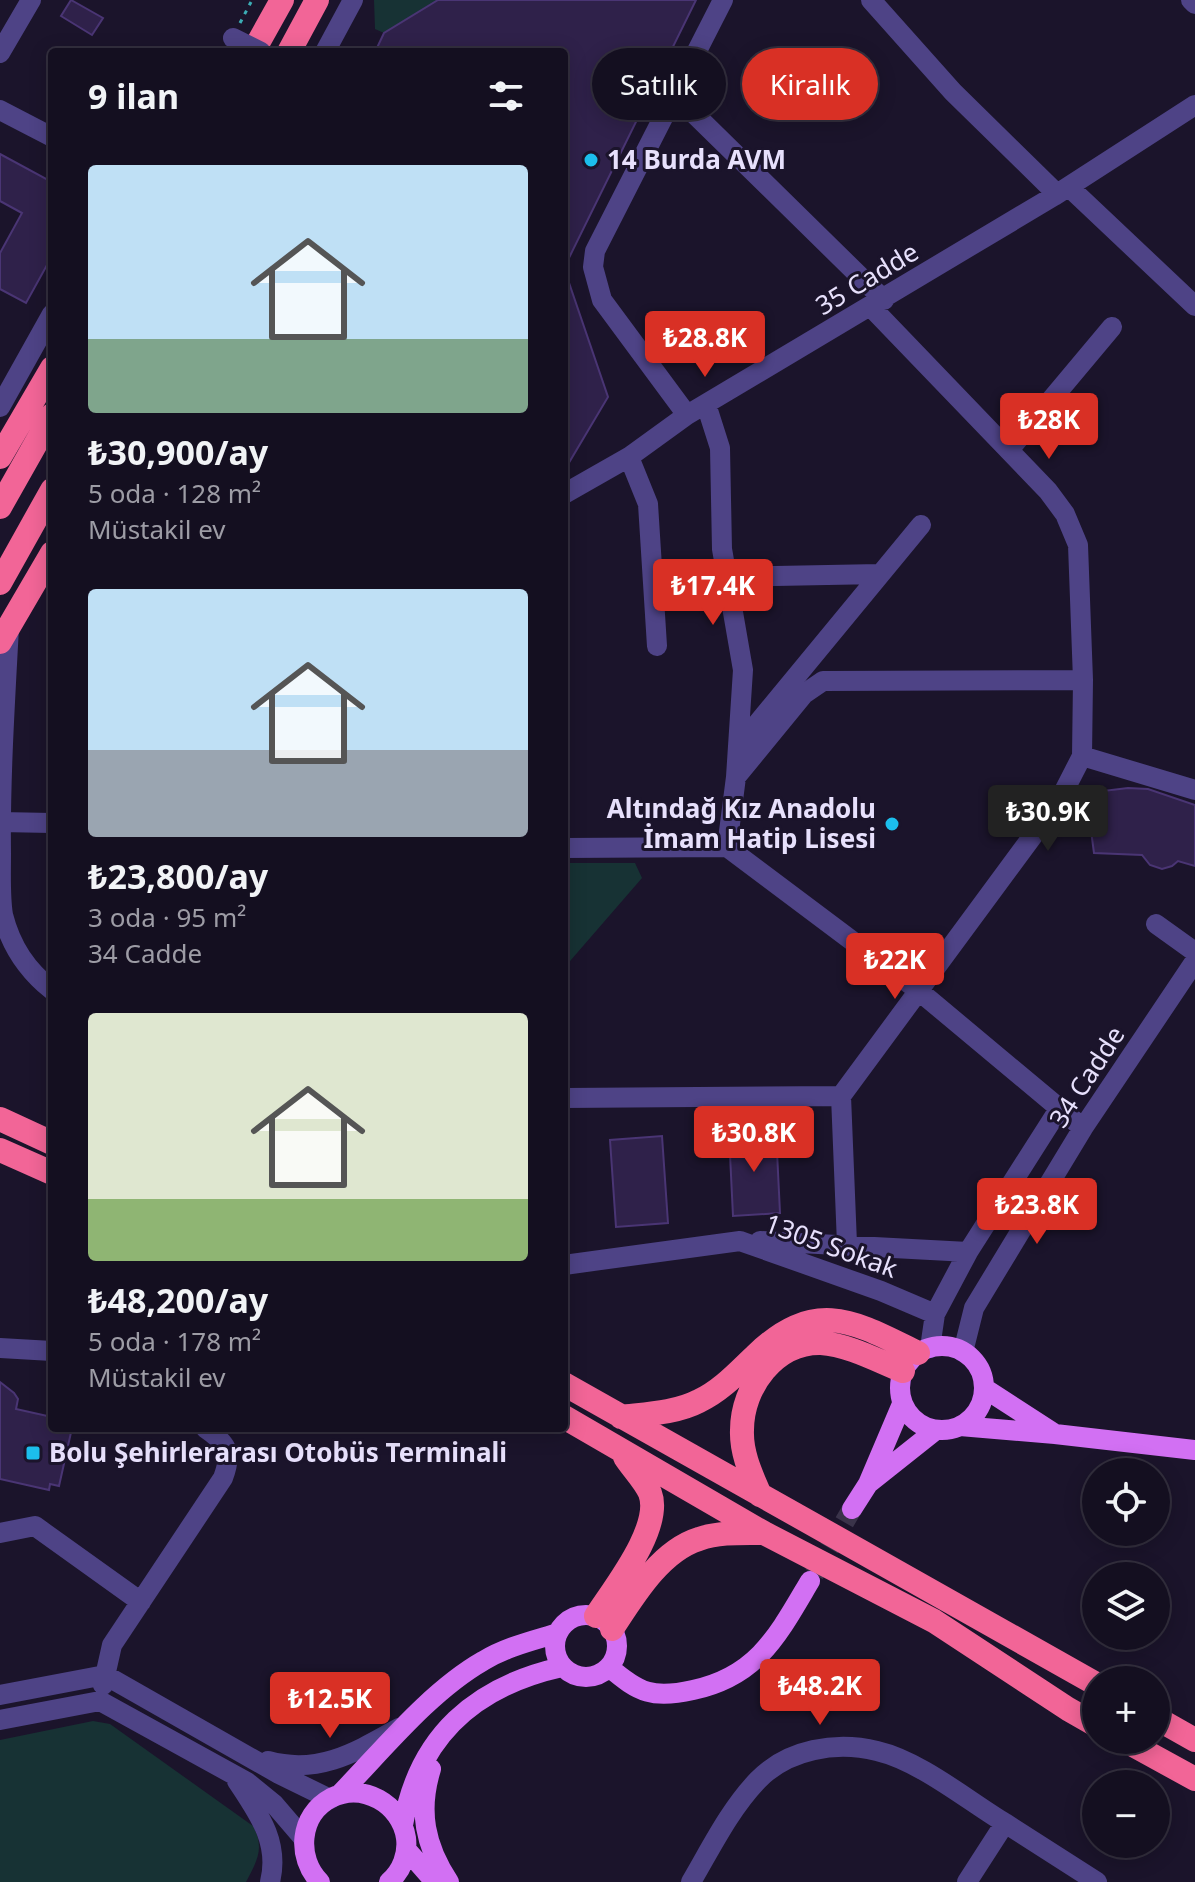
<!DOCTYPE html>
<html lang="tr">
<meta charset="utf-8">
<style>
:root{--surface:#140f20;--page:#1d1829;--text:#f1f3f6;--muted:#9d9ca5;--line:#332f3e;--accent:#d93025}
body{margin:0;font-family:"Noto Sans",sans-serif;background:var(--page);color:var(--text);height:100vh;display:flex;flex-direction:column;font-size:30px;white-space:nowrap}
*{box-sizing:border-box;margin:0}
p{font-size:26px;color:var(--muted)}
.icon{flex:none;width:44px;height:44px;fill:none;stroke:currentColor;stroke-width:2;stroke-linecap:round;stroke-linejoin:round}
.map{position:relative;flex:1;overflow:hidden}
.sheet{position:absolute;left:48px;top:48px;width:520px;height:1384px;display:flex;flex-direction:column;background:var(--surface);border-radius:8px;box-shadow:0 4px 20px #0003,0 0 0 2px var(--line)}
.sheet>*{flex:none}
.top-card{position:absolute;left:592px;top:48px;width:482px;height:72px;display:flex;gap:16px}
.buttons{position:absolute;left:1082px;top:1458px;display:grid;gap:16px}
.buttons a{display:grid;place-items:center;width:88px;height:88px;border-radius:50%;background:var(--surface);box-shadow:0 4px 20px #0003,0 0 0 2px var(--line);font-size:40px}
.price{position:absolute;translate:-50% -68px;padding:0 18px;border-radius:8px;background:var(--accent);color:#fff;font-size:26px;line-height:52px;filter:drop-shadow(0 2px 4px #0008)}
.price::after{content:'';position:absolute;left:50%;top:48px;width:24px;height:18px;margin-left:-12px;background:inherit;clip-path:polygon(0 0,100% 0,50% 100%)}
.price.active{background:#222;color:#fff}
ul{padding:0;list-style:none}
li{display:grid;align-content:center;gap:16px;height:424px;padding:0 40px}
li span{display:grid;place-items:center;height:248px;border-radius:8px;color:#555}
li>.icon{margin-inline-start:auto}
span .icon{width:144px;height:144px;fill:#fffc;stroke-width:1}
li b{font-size:34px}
h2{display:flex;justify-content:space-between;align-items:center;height:96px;padding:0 40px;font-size:34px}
.tag{padding:0 28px;border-radius:36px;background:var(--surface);box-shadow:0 4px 20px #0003,0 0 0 2px var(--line);font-size:28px;line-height:72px}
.tag.active{background:var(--accent);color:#fff}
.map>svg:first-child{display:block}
</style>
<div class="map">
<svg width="1195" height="1882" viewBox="0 0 1195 1882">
<rect width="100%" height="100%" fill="#1b142b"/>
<path fill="#173234" d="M 374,0 L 438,0 L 384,33 L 375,29 Z
M 564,863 L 635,863 L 642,878 L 564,968 Z
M 93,1721 L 110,1724 L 253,1826 C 265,1848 257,1861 246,1882 L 0,1882 L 0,1740 Z"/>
<path fill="#2f214a" stroke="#4a3574" stroke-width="2" d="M 71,0 L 103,18 L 92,35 L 61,16 Z
M 438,0 L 696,0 L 564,268 L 564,52 L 375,52 L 384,33 Z
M 0,154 L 52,182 L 52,256 L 26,303 L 0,289 L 0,253 L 22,213 L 0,201 Z
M 564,274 L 566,274 L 608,397 L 564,471 Z
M 1128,788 L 1148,789 L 1195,805 L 1195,866 L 1178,861 L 1172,866 L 1162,869 L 1150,865 L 1142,855 L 1094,853 L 1086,793 Z
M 776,1131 L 780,1213 L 733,1216 L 729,1134 Z
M 662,1136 L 668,1223 L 616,1227 L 610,1140 Z
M 0,1382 L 14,1393 L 18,1399 L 16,1409 L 52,1417 L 52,1428 L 72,1428 L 59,1486 L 50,1484 L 49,1490 L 0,1479 Z"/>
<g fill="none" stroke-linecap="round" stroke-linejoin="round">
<path stroke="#3a334a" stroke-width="20" stroke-dasharray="20 10" stroke-linecap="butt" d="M 814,1574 L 852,1509"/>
<path stroke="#3cadb5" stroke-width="3" stroke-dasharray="4 6" stroke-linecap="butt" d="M 240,23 L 251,2"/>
<path stroke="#4e4386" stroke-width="20" d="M 871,0 L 953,92 L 1057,194
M 1191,0 L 1195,4
M 325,52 L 353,0
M 0,53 L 31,0
M 675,95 L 884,300
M 0,110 L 52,137
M 1069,187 L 1195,306
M 706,404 L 720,448 L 722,549 L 743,670 L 736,777 L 727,847
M 0,407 L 52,314
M 687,415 L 602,300 L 593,267 L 595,251 L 723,0
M 1009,450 L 1112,327
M 629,457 L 648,504 L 657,646
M 564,494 L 629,457 L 687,415 L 1054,196 L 1195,105
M 727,577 L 880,574
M 9,627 C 5,703 0,779 1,854 C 1,874 0,897 3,915 C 11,947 27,970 52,990
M 738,747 L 921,525
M 1082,756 L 1195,790
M 736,777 L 804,694 L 823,681 L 1083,680
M 0,822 L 52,823
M 564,848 L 727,847 L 919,991 L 1083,1128
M 1156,924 L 1195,952
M 841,1096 L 847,1244
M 564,1098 L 841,1096 L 1060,799 L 1082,756 L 1083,680 L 1078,545 L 1065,514 L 1048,491 L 871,307
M 760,1241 L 968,1252
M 564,1265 L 740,1241 L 881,1291 L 935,1314
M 0,1348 L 52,1351
M 930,1348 L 935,1314 L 968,1252 L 1059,1109
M 963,1352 L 974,1308 L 1083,1128 L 1195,961
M 0,1533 L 35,1526 L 141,1602
M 103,1685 L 112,1645 L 223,1478 C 233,1452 227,1443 205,1428
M 0,1695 L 105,1675 L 279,1774 L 330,1799
M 0,1720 L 100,1701 L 247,1782 L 274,1804 L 304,1839
M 268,1761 C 319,1775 356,1752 399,1728
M 237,1781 C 258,1813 280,1842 270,1882
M 691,1882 C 711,1848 730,1809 758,1780 C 788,1749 836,1741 877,1751 C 920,1761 967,1800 1005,1823
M 967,1882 L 1005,1823 L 1097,1882"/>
<path stroke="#d270f3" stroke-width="20" d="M900 1388a42 42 0 1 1 84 0a42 42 0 1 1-84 0Z
M 902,1404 L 868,1484 L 936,1430
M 960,1426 L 1055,1434 L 984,1388
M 1055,1434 L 1195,1450
M 852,1509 L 868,1484
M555 1646a31 31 0 1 1 62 0a31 31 0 1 1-62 0Z
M 609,1667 C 639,1693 653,1699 693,1690 C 758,1676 778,1635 810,1581
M 431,1769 C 418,1811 425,1846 449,1882
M 339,1795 C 382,1751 429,1692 483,1661 C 506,1647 532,1641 558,1633
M 403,1825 C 418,1736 476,1686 562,1667
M 406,1849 L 435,1882
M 320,1882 C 296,1858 299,1815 331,1798 C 363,1782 401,1804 406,1838 C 408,1854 402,1871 389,1882"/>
<path stroke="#f26597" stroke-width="24" d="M 253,52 L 282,0
M 289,52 L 317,0
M 0,457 L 52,368
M 0,507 L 52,415
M 0,583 L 52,490
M 0,642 L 52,553
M 0,1119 L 52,1143
M 0,1150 L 52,1173
M 564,1384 L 1096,1684
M 564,1417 L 764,1533 L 934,1621 L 1068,1709 L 1096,1725
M 621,1417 C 646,1414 676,1413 699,1401 C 721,1391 739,1371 756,1355 C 816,1297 855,1322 918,1353
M 760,1495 C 751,1474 741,1453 742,1430 C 742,1387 775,1342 821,1343 C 849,1345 878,1361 903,1371
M 596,1616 C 614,1588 663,1527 650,1493 C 645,1481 632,1468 625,1457
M 612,1629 C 633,1597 660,1551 699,1539 C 718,1532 741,1533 762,1533
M 1156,1718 L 1195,1740
M 1124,1740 L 1195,1779"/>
<path stroke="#4e4386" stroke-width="20" d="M 233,38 L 261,52"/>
</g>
<g fill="#1cbeec" stroke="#1b142b" stroke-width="3">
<circle cx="591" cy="160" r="8"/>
<circle cx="892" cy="824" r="8"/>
<rect x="25" y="1445" width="16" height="16" rx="4"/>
</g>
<g text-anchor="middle" stroke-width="6" stroke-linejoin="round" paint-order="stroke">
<g font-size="26" font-weight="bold" fill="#e7e0fc" stroke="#1b142b" text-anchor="start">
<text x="607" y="169">14 Burda AVM</text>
<text x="876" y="818" text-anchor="end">Altındağ Kız Anadolu<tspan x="876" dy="30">İmam Hatip Lisesi</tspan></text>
<text x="49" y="1462">Bolu Şehirlerarası Otobüs Terminali</text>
</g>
<g font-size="26" fill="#e7e0fc" stroke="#1b142b">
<text transform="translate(867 279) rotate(-31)" y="9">35 Cadde</text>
<text transform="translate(1087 1077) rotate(-57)" y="9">34 Cadde</text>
<text transform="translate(831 1246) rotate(20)" y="9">1305 Sokak</text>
</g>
</g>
</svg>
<div class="buttons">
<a><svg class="icon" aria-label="locate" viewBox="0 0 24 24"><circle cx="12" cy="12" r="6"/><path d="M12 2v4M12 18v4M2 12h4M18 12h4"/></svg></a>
<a><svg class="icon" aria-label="layers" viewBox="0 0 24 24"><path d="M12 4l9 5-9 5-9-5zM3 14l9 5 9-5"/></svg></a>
<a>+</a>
<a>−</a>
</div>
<b class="price" style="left:705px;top:379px">₺28.8K</b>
<b class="price" style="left:1049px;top:461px">₺28K</b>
<b class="price" style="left:713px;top:627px">₺17.4K</b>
<b class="price active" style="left:1048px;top:853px">₺30.9K</b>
<b class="price" style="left:895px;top:1001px">₺22K</b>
<b class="price" style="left:754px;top:1174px">₺30.8K</b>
<b class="price" style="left:1037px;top:1246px">₺23.8K</b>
<b class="price" style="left:820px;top:1727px">₺48.2K</b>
<b class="price" style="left:330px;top:1740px">₺12.5K</b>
<div class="top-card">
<a class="tag">Satılık</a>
<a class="tag active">Kiralık</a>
</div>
<section class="sheet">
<h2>9 ilan<svg class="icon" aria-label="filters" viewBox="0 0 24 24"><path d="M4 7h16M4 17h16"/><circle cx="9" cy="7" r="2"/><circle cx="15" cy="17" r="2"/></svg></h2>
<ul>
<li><span style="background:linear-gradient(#bfe0f5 70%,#7fa58c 0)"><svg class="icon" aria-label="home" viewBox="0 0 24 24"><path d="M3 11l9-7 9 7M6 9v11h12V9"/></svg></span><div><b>₺30,900/ay</b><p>5 oda · 128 m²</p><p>Müstakil ev</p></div></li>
<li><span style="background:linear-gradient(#bfe0f5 65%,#9aa5b1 0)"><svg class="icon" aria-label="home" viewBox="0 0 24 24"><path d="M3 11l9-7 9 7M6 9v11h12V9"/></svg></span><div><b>₺23,800/ay</b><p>3 oda · 95 m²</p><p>34 Cadde</p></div></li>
<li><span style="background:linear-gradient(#dfe7d0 75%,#8fb573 0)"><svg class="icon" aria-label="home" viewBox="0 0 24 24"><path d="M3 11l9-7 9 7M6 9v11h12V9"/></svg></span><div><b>₺48,200/ay</b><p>5 oda · 178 m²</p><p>Müstakil ev</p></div></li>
</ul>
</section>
</div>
